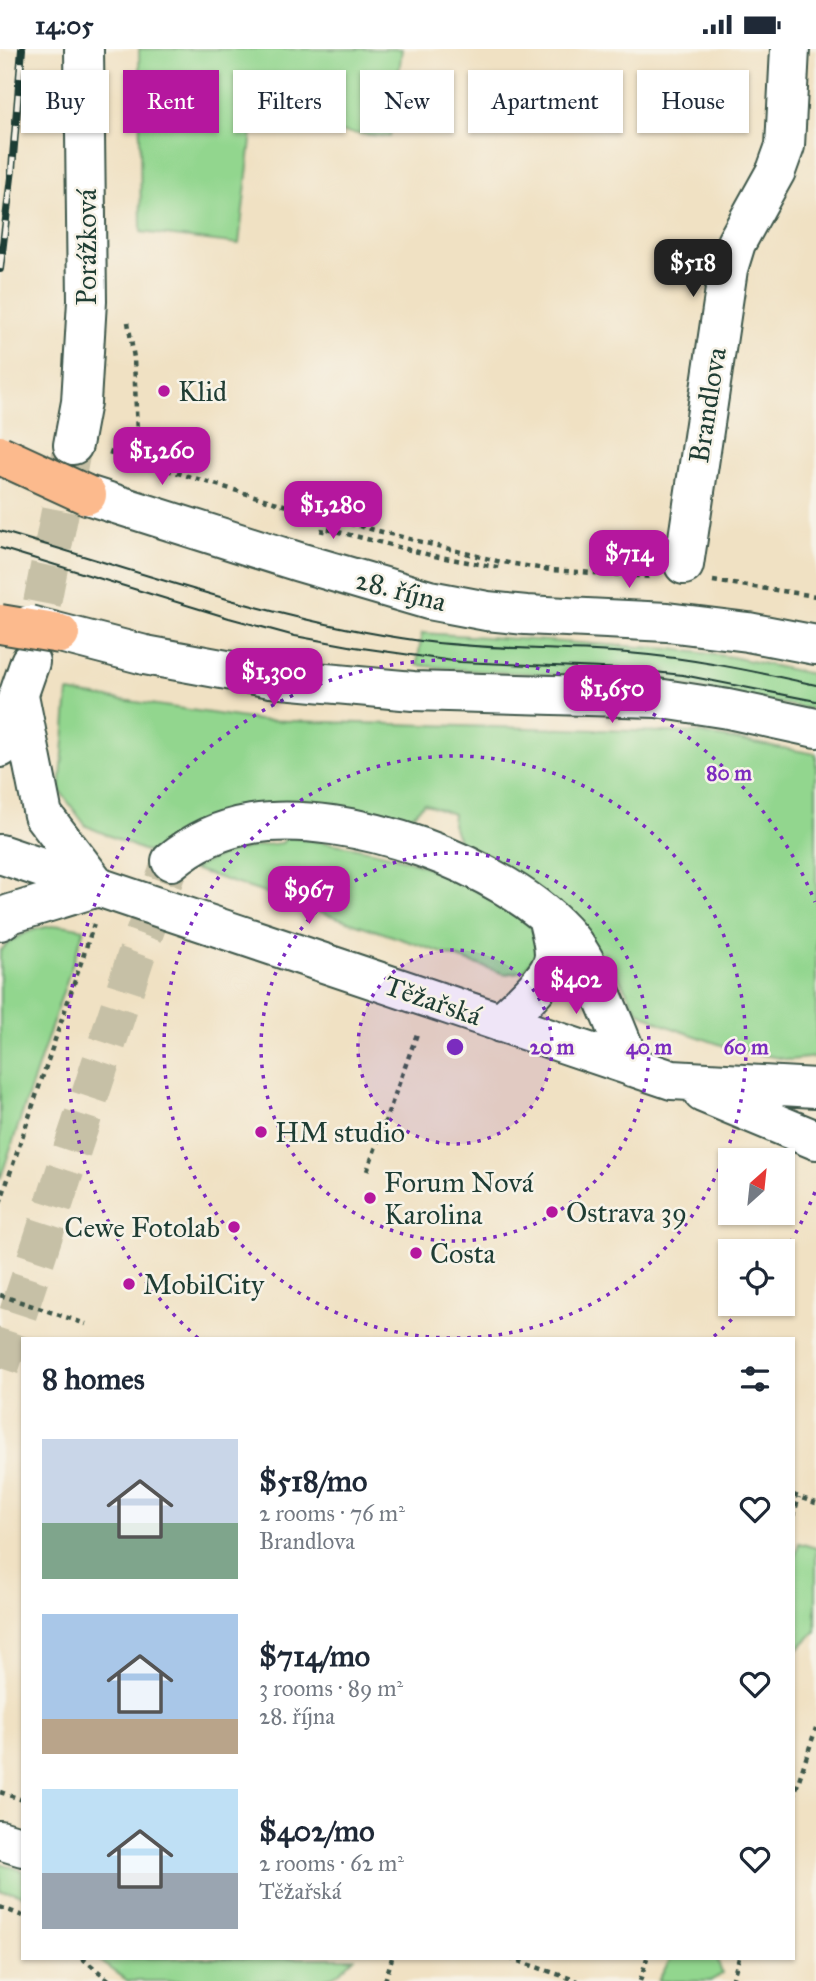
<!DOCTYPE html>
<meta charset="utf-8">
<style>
:root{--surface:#fff;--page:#f2f2f3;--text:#1f2937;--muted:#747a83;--accent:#b5179e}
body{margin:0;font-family:"IM FELL Great Primer",serif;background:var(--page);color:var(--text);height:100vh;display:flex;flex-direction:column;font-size:26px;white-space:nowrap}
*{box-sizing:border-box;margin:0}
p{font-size:23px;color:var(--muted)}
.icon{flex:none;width:38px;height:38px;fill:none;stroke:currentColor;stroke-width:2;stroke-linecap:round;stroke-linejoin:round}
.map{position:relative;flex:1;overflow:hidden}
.details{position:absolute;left:21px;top:1288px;width:774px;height:623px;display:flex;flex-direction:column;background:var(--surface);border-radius:0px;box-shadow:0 2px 5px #0004}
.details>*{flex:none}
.banner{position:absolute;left:21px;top:21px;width:775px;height:63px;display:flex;gap:14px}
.needle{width:46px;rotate:27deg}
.buttons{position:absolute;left:718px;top:1099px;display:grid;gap:14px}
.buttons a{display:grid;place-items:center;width:77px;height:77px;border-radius:0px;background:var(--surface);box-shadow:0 2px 5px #0004;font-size:35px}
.price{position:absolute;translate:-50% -60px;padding:0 16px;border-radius:14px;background:var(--accent);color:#fff;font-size:23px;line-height:46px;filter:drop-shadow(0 2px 4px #0008)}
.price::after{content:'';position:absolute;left:50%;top:42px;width:21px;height:16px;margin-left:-10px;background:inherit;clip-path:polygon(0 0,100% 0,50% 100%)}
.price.on{background:#222;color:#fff}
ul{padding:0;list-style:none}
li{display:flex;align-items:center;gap:21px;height:175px;padding:0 21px}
li span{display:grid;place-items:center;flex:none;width:196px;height:140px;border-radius:0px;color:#555}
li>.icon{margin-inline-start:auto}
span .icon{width:84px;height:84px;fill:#fffc;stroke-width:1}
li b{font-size:30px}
h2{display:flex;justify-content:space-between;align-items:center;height:84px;padding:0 21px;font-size:30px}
.pill{padding:0 24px;border-radius:0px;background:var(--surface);box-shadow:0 2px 5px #0004;font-size:24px;line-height:63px}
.pill.on{background:var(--accent);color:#fff}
.status{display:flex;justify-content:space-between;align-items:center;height:49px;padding:0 35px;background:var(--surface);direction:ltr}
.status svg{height:19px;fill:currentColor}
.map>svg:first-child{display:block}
</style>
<div class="status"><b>14:05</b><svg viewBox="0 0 49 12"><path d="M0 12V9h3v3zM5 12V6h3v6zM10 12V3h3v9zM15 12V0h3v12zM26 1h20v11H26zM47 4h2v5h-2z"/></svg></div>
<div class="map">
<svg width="816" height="1932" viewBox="0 0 816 1932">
<rect width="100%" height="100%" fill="#f7f3e8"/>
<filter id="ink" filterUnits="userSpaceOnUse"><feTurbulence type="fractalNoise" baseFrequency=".0143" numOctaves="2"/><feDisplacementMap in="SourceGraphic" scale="14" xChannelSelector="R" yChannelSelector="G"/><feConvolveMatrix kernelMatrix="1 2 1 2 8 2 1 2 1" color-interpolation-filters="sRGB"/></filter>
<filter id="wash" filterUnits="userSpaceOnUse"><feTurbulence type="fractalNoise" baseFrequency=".00686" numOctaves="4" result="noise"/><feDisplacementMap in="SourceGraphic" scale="28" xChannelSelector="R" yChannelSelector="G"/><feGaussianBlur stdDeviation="1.57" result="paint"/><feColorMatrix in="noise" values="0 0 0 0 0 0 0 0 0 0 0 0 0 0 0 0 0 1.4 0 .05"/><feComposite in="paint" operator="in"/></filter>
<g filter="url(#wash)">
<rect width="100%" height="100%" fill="#f0e1c3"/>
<path fill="#92d68e" stroke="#588a61" stroke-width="2" d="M 139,0 L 402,0 L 390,88 L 253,74 L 239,195 L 141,183 Z
M 422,584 L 671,600 L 732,608 L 816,626 L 816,661 L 655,631 L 477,622 L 417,616 Z
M 68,643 L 258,671 L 698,684 L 816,705 L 816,1008 L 790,1011 L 736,1001 L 664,976 L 638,962 L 605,905 L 596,908 L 460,793 L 452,775 L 453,765 L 424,754 L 410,769 L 398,771 L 177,785 L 152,805 L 86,777 L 60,742 Z
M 287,788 C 365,798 428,809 495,853 C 517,867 529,871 544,894 L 524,922 L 505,925 L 193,820 C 222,804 248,797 282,794 Z
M 62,876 L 84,880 L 0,1131 L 0,902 C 17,884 38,878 62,876 Z
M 799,1494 L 816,1499 L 816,1582 L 793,1605 L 793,1516 Z
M 0,1814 L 23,1822 L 23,1847 L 13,1843 L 0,1842 Z
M 96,1909 L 354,1909 L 340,1923 L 321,1932 L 128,1932 Z
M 671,1909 L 717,1909 L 722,1925 L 710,1932 L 658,1932 Z"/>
</g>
<g filter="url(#ink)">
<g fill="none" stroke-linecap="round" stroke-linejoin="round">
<path stroke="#c6c0a6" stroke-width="38" stroke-dasharray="38 19" stroke-linecap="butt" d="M 31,610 L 73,396
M 0,1319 L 136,907 L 171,812"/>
<g stroke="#3e5649" stroke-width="42">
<path id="minor" d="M 73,396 L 81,353 L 87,252 L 84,0
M 87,446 L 299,513 L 429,551 L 487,562 L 526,566 L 667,573 L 748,583 L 816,596
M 684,516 L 728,220 L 736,194 L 776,122 L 785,97 L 790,0
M 145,606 L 271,629 L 413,642 L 657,649 L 728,660 L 816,679
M 19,646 L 43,766 L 98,838
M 0,699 L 30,613
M 0,805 L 672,1031 L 816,1039
M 171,812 C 195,792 221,780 252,775 C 347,760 506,815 569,889 C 594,918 616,981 632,1018
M 0,872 L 10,865 L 98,838
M 501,974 C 517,957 553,929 554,906 C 554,893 550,880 547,868
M 703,1044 L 816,1091
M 0,1791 L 23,1798"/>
</g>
<path stroke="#3e5649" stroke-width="4.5" stroke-dasharray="5 5" stroke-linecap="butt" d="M 128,273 L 134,309 L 138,412 L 327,469 L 497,512 L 550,521 L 652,528
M 109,403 L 138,412
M 322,484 L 323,479 L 434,507 L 496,518 L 497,512
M 713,532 L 816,547
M 367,1122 L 417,985
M 0,1154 L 94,875
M 793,1446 L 816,1454
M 793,1468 L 799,1448
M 0,1743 L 23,1751
M 793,1749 L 816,1679
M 0,1858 L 23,1867
M 82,1909 L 110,1932
M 509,1909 L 578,1932
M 385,1932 L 392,1909
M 640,1932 L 647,1909
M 732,1932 L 739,1909"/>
<use href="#minor" stroke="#fff" stroke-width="38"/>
<path stroke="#1f3d34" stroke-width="2" d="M 0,482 C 138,522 278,573 421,592 C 489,601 559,599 628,604 C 691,609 754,622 816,636
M 0,499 L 229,569 L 295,587 L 355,598 L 460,613 L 626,620 L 683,626 L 816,652"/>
<g stroke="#1f3d34" stroke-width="8">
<path id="rail" d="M 0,220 L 12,120 L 22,0"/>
</g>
<use href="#rail" stroke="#f7f3e8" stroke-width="5" stroke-dasharray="16" stroke-linecap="butt"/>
<g stroke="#3e5649" stroke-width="42" stroke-linecap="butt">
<path id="minor-bridge" d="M 29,576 L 145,606"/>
</g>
<g stroke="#3e5649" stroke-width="42" stroke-linecap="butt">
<path id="highway-bridge" d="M 0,406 L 87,446
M 0,575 L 60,585"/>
</g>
<path stroke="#3e5649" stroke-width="4.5" stroke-dasharray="5 5" stroke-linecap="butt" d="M 0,1246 L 86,1275"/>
<use href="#minor-bridge" stroke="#fff" stroke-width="38"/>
<use href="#highway-bridge" stroke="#fcba8d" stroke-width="38"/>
</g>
</g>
<circle cx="455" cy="998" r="97" fill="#7b2cbf" fill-opacity=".12"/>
<g fill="none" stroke="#7b2cbf" stroke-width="3.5" stroke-dasharray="3.5 7">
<circle cx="455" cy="998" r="97"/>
<circle cx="455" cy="998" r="194"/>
<circle cx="455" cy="998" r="291"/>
<path d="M815 1143A388 388 0 0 1 784 1204M746 1255A388 388 0 0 1 712 1289M198 1289A388 388 0 1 1 815 853"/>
</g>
<g fill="#b5179e" stroke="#f7f3e8" stroke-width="2.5">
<circle cx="164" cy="342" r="7"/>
<circle cx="261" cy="1083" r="7"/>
<circle cx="370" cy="1149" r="7"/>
<circle cx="552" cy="1163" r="7"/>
<circle cx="234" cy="1178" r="7"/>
<circle cx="416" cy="1204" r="7"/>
<circle cx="129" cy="1235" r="7"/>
</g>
<g text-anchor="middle" stroke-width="5" stroke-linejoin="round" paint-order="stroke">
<g font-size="28" fill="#1f3d34" stroke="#f7f3e8">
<text transform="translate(86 198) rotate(-90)" y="10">Porážková</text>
<text transform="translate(707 356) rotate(-81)" y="10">Brandlova</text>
<text transform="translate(401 541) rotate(15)" y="10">28. října</text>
<text transform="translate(433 951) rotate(19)" y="10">Těžařská</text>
</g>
<g font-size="28" fill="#1f3d34" stroke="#f7f3e8" text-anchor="start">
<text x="178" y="352">Klid</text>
<text x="275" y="1093">HM studio</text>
<text x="384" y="1143">Forum Nová<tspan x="384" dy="32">Karolina</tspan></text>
<text x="566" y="1173">Ostrava 39</text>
<text x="220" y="1188" text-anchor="end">Cewe Fotolab</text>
<text x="430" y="1214">Costa</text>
<text x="143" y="1245">MobilCity</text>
</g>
</g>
<circle cx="455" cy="998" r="10" fill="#7b2cbf" stroke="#f7f3e8" stroke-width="3.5"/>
<g font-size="21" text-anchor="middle" font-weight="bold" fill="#7b2cbf" stroke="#f7f3e8" stroke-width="5" stroke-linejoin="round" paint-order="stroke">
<text x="729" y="731">80 m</text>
<text x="552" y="1005">20 m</text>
<text x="649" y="1005">40 m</text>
<text x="746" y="1005">60 m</text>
</g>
</svg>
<div class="buttons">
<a><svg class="needle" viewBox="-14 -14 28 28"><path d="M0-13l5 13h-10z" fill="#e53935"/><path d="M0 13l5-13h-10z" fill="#747a83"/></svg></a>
<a><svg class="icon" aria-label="locate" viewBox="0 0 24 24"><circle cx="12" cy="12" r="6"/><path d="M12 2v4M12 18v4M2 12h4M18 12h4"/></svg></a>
</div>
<b class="price on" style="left:693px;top:250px">$518</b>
<b class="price" style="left:162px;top:438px">$1,260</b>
<b class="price" style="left:333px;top:492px">$1,280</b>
<b class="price" style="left:629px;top:541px">$714</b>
<b class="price" style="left:274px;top:659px">$1,300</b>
<b class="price" style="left:612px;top:676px">$1,650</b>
<b class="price" style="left:309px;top:877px">$967</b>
<b class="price" style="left:576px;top:967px">$402</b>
<div class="banner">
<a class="pill">Buy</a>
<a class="pill on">Rent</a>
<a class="pill">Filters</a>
<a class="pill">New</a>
<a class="pill">Apartment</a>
<a class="pill">House</a>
</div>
<section class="details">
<h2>8 homes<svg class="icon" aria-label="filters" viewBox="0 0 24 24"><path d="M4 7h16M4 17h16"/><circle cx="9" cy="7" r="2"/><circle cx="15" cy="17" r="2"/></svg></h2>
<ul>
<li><span style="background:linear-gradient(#c9d6e8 60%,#7fa58c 0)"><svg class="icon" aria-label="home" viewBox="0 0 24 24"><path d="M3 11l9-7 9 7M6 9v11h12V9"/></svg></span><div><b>$518/mo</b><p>2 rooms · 76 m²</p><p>Brandlova</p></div><svg class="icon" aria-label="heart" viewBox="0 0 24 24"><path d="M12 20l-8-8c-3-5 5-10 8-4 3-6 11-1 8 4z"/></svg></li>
<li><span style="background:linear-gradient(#a9c7e8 75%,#b9a48a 0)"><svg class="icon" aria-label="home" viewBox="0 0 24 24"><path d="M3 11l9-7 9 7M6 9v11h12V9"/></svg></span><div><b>$714/mo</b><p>3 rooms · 89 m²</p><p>28. října</p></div><svg class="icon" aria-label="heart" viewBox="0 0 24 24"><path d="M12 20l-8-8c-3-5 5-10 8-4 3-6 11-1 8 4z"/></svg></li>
<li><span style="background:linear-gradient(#bfe0f5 60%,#9aa5b1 0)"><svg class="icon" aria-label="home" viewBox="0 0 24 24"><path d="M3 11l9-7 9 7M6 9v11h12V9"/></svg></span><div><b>$402/mo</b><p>2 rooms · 62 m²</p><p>Těžařská</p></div><svg class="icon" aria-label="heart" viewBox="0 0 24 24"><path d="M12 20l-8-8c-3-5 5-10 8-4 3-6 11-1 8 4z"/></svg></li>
</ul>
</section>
</div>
